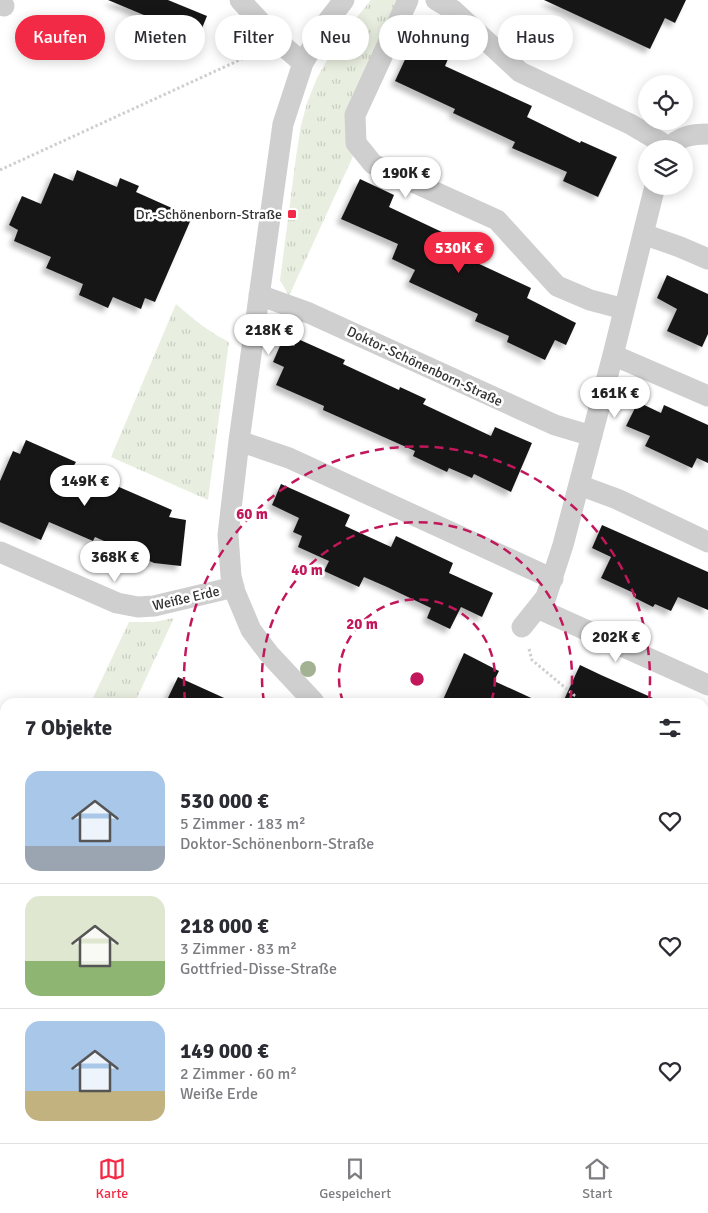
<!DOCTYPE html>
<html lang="de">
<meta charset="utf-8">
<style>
:root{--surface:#fff;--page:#f2f2f3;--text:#2b2b33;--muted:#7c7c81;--line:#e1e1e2;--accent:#f32a45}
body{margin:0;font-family:Signika,sans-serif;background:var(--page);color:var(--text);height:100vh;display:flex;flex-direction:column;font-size:19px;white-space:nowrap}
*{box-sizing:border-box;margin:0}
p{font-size:16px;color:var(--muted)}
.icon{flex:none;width:28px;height:28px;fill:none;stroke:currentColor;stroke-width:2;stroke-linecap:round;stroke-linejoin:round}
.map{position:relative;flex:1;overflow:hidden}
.side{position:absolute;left:0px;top:698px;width:709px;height:446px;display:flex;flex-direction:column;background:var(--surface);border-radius:15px 15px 0 0;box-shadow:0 2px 12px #0003}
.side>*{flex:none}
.banner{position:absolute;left:15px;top:15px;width:679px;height:45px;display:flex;gap:10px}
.buttons{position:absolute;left:638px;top:75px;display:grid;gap:10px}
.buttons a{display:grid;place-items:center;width:55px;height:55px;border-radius:50%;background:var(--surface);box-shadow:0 2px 12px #0003;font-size:25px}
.price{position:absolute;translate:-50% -42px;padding:0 11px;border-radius:18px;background:#fff;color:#222;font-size:16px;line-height:32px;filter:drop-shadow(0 1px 2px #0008)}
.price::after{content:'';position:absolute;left:50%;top:30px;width:15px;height:11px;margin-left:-8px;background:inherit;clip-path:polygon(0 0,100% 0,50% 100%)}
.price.active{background:var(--accent);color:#fff}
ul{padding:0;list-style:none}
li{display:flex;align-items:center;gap:15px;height:125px;padding:0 25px}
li+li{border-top:1px solid var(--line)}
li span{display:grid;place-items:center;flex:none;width:140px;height:100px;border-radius:15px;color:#555}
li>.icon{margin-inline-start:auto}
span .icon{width:60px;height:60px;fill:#fffc;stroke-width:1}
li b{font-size:21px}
h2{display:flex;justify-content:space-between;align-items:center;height:60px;padding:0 25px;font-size:21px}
.pill{padding:0 18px;border-radius:22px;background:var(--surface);box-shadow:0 2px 12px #0003;font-size:18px;line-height:45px}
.pill.active{background:var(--accent);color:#fff}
.dock{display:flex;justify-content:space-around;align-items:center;height:70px;border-top:1px solid var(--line);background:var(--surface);font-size:14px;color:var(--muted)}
.dock a{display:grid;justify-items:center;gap:2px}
.dock .active{color:var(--accent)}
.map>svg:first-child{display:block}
</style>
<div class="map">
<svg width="708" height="1143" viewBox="0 0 708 1143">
<defs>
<pattern id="grass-tufts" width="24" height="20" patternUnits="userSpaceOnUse" patternTransform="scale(1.25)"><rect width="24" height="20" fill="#e9efe0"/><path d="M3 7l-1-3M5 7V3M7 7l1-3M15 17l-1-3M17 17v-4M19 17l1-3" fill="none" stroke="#c8cdc1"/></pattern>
<filter id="shadow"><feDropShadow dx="-4.5" dy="4.5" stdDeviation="2.5" flood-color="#0004"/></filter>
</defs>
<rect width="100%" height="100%" fill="#fff"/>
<path fill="url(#grass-tufts)" d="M 371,0 L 398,0 L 355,152 L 289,296 L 280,280 L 296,157 L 301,125 L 307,103 L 317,78 L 339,39 Z
M 176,304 C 193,319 209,332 229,342 L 208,500 L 111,457 Z
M 174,618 L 135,702 L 91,702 L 129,622 L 154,622 Z
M 5,843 L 5,867 L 0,867 L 0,851 Z"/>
<path fill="#191919" filter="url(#shadow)" d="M 108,0 L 168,0 L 207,16 L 193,50 L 146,30 L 151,18 Z
M 544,0 L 686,0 L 675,23 L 665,18 L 650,49 Z
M 416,36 L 451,52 L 445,66 L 532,106 L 527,117 L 580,143 L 581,141 L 617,157 L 598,197 L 563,181 L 567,172 L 512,148 L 515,142 L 453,113 L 455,109 L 395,81 Z
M 77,170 L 117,187 L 120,178 L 139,186 L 136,192 L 192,217 L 155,302 L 145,298 L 141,309 L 113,297 L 108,308 L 79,295 L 83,284 L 46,268 L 51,257 L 14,241 L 18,230 L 9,225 L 22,196 L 41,204 L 54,173 L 73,181 Z
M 360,179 L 394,195 L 389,207 L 480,250 L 475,262 L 531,288 L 527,298 L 576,323 L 566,345 L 555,340 L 545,360 L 507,342 L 509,336 L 475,321 L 478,314 L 409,282 L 415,270 L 392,259 L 398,244 L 341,219 Z
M 667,275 L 708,294 L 708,334 L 702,347 L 667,331 L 677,309 L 657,298 Z
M 298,339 L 345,360 L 343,364 L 399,390 L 400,387 L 426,399 L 423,404 L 491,436 L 495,427 L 532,443 L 511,492 L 474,474 L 472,478 L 449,468 L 447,472 L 432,465 L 413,456 L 415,451 L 323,410 L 324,406 L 276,385 L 284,367 L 273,362 L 282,341 L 294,346 Z
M 638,402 L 661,413 L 664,405 L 708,425 L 708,463 L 697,458 L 692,468 L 645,446 L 650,436 L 626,426 Z
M 26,440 L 76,462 L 73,467 L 172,510 L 169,517 L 186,520 L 181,566 L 154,563 L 95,537 L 93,541 L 49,522 L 41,540 L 0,522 L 0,481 L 13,451 L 20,454 Z
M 281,484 L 350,515 L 345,526 L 391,547 L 396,536 L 453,563 L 449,573 L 493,593 L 482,617 L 461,607 L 450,629 L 427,618 L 431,608 L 387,587 L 364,577 L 359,587 L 324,571 L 329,561 L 298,547 L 302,536 L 293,532 L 299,518 L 272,505 Z
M 602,525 L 708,572 L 708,610 L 678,597 L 671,611 L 655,604 L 653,607 L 635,598 L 636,594 L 601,578 L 611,557 L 592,548 Z
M 464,653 L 499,671 L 494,681 L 540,702 L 442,702 Z
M 580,665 L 601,675 L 662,702 L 563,702 Z
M 178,677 L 233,702 L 166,702 Z"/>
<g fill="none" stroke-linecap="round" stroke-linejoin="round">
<path stroke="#cfcfcf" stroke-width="3" stroke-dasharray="2.5 2.5" stroke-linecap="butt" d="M 0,170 L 257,52
M 529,649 L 532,660 L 574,695 L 570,702
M 0,871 L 5,871"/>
<path stroke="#cfcfcf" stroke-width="21" d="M 240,0 L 281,44 L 303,63
M 408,0 L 355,115 L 356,143 L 373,164 L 497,220 L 557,286 L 590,300 L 624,309
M 436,0 L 453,10 L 520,72 L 630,124 L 669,147
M 0,4 L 4,6
M 668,149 C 679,136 692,134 708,134
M 643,234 L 680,247 L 708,259
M 259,295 L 309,313 L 555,425 L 592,436
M 613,355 L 708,396
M 239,441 L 289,458 L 553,579
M 579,485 L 617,499 L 708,542
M 0,552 L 117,603 L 138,607 L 154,606 L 234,587
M 537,608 L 708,685
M 522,627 L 546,597 L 563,545 L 613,355 L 655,186
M 314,702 L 270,655 L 251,630 L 235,592 L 231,576 L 228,535 L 239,441 L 283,124 L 303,63 L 327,22 L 344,0
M 704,829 L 708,831
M 704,1089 L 708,1080
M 704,1116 L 708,1120
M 423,1139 L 427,1143
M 401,1143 L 404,1139"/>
</g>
<circle fill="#a3b293" cx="308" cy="669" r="8"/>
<g fill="none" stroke="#c2185b" stroke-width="2.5" stroke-dasharray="9 6">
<path d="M343 702A78 78 0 1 1 491 702"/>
<path d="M264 702A155 155 0 1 1 570 702"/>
<path d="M185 701A233 233 0 1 1 649 701"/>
</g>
<rect fill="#f32a45" stroke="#fff" stroke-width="2" x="287" y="209" width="10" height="10" rx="2.5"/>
<g text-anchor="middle" stroke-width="5" stroke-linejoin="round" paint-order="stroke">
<g font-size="14" fill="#323232" stroke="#fff" text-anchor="end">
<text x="282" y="219">Dr.-Schönenborn-Straße</text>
</g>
<g font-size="14" fill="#323232" stroke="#fff">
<text transform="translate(425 366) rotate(25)" y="5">Doktor-Schönenborn-Straße</text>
<text transform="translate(186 598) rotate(-13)" y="5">Weiße Erde</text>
</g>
</g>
<circle cx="417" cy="679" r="8" fill="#c2185b" stroke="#fff" stroke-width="2.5"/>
<g font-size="15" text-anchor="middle" font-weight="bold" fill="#c2185b" stroke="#fff" stroke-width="5" stroke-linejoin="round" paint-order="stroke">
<text x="252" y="519">60 m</text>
<text x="307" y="575">40 m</text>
<text x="362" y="629">20 m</text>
</g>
</svg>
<div class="buttons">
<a><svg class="icon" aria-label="locate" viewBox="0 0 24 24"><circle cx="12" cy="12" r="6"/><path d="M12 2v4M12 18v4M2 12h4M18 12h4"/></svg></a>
<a><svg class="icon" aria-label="layers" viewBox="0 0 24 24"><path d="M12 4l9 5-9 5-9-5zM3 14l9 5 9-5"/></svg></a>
</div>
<b class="price" style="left:406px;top:199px">190K €</b>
<b class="price active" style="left:459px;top:274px">530K €</b>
<b class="price" style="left:269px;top:356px">218K €</b>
<b class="price" style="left:615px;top:419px">161K €</b>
<b class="price" style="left:85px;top:507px">149K €</b>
<b class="price" style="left:115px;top:583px">368K €</b>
<b class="price" style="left:616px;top:663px">202K €</b>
<div class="banner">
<a class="pill active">Kaufen</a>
<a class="pill">Mieten</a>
<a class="pill">Filter</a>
<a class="pill">Neu</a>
<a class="pill">Wohnung</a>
<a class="pill">Haus</a>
</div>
<section class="side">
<h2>7 Objekte<svg class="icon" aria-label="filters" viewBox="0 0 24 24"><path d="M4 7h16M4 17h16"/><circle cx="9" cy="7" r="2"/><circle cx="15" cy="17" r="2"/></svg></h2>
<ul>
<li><span style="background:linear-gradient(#a9c7e8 75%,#9aa5b1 0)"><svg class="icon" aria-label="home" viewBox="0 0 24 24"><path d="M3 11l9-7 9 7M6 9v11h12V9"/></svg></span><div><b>530 000 €</b><p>5 Zimmer · 183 m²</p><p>Doktor-Schönenborn-Straße</p></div><svg class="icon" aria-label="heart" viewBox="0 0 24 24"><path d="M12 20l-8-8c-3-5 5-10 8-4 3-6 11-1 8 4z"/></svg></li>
<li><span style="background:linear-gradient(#dfe7d0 65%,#8fb573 0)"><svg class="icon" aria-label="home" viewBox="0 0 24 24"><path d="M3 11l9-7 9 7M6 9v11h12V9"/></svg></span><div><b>218 000 €</b><p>3 Zimmer · 83 m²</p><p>Gottfried-Disse-Straße</p></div><svg class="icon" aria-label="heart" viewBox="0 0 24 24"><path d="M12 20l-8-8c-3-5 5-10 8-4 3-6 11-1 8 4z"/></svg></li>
<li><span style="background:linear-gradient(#a9c7e8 70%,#c2b280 0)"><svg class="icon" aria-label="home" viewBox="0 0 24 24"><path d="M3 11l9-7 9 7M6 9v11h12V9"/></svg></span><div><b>149 000 €</b><p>2 Zimmer · 60 m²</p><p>Weiße Erde</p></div><svg class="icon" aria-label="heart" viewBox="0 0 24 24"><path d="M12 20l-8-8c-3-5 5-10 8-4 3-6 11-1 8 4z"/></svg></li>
</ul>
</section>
</div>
<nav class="dock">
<a class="active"><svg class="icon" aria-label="map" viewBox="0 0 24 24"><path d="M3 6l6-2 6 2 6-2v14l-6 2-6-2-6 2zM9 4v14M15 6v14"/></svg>Karte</a>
<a><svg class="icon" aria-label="saved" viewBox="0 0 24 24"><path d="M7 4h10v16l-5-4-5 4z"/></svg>Gespeichert</a>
<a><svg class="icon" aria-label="home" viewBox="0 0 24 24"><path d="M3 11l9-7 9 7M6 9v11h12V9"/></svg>Start</a>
</nav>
